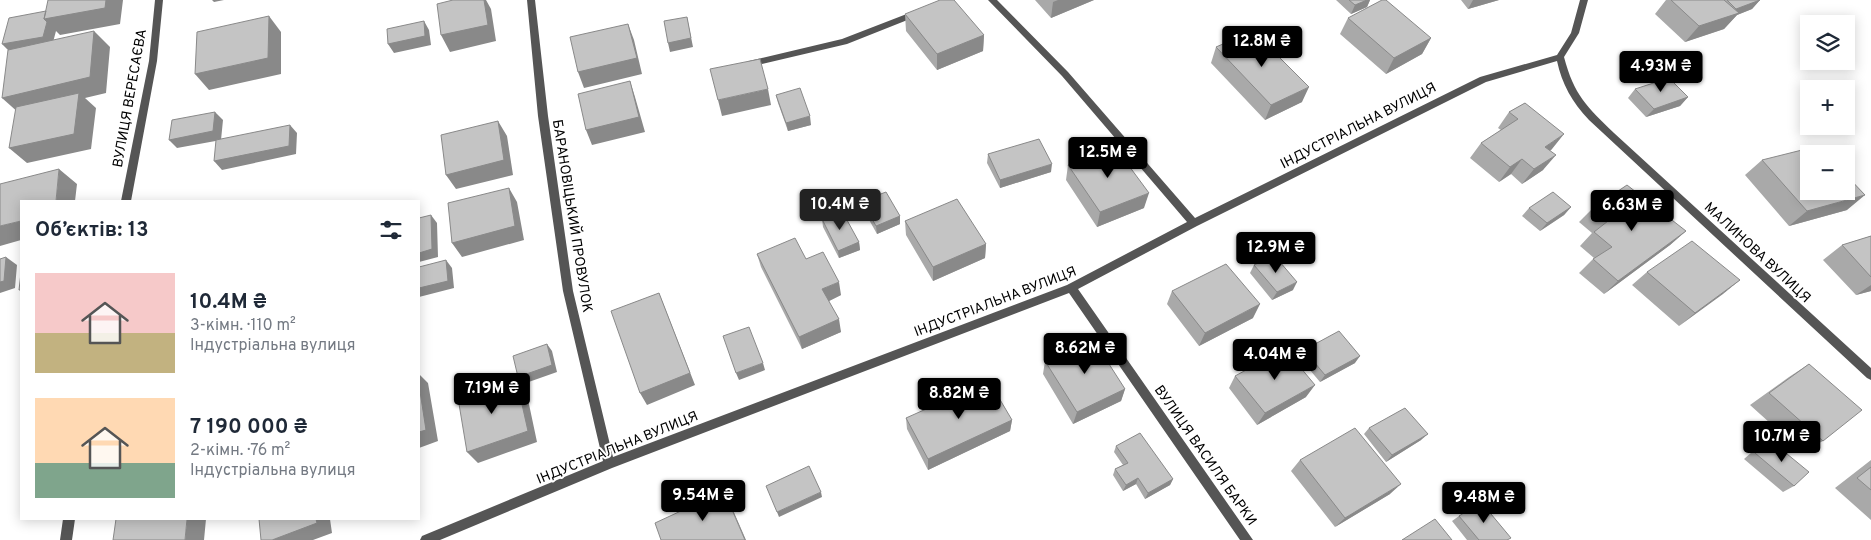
<!DOCTYPE html>
<html lang="uk">
<meta charset="utf-8">
<style>
:root{--surface:#fff;--page:#f6f6f7;--text:#1f2937;--muted:#747a83;--accent:#000}
body{margin:0;font-family:Overpass,sans-serif;background:var(--page);color:var(--text);height:100vh;display:flex;flex-direction:column;font-size:19px;white-space:nowrap}
*{box-sizing:border-box;margin:0}
p{font-size:16px;color:var(--muted)}
.icon{flex:none;width:28px;height:28px;fill:none;stroke:currentColor;stroke-width:2;stroke-linecap:round;stroke-linejoin:round}
.map{position:relative;flex:1;overflow:hidden}
.sheet{position:absolute;left:20px;top:200px;width:400px;height:320px;display:flex;flex-direction:column;background:var(--surface);border-radius:0px;box-shadow:0 2px 12px #0003}
.sheet>*{flex:none}
.fabs{position:absolute;left:1800px;top:15px;display:grid;gap:10px}
.fabs a{display:grid;place-items:center;width:55px;height:55px;border-radius:0px;background:var(--surface);box-shadow:0 2px 12px #0003;font-size:25px}
.price{position:absolute;translate:-50% -42px;padding:0 11px;border-radius:5px;background:var(--accent);color:#fff;font-size:16px;line-height:32px;filter:drop-shadow(0 1px 2px #0008)}
.price::after{content:'';position:absolute;left:50%;top:30px;width:15px;height:11px;margin-left:-8px;background:inherit;clip-path:polygon(0 0,100% 0,50% 100%)}
.price.current{background:#222;color:#fff}
ul{padding:0;list-style:none}
li{display:flex;align-items:center;gap:15px;height:125px;padding:0 15px}
li span{display:grid;place-items:center;flex:none;width:140px;height:100px;border-radius:0px;color:#555}
li>.icon{margin-inline-start:auto}
span .icon{width:60px;height:60px;fill:#fffc;stroke-width:1}
li b{font-size:21px}
h2{display:flex;justify-content:space-between;align-items:center;height:60px;padding:0 15px;font-size:21px}
.map>svg:first-child{display:block}
</style>
<div class="map">
<svg width="1871" height="540" viewBox="0 0 1871 540">
<rect width="100%" height="100%" fill="#fff"/>
<g fill="none" stroke-linecap="round" stroke-linejoin="round">
<path fill="#555" fill-rule="evenodd" d="M 917,10 L 921,13 L 920,15 L 847,44 L 749,67 L 745,64 L 749,61 L 842,39 Z"/>
<path fill="#555" fill-rule="evenodd" d="M 155,0 L 163,0 L 157,61 L 131,201 L 121,201 L 149,61 Z
M 527,0 L 535,0 L 548,116 L 573,291 L 613,457 L 1067,285 L 1187,222 L 1062,76 L 988,0 L 997,0 L 1068,72 L 1195,218 L 1480,77 L 1557,55 L 1571,33 L 1580,0 L 1588,0 L 1579,33 L 1564,57 C 1574,95 1587,107 1614,133 L 1871,368 L 1871,380 L 1867,378 L 1589,120 C 1572,102 1562,84 1557,61 L 1486,82 L 1197,226 L 1078,289 L 1253,540 L 1240,540 L 1069,293 L 612,468 L 440,540 L 420,540 L 422,536 L 603,461 L 563,291 L 538,116 Z
M 63,519 L 75,519 L 72,540 L 60,540 Z"/>
</g>
<path fill="#a9a9a9" d="M 1035,0 L 1094,0 L 1051,18 Z
M 1336,0 L 1370,0 L 1367,7 L 1351,14 Z
M 1461,0 L 1499,0 L 1468,9 Z
M 1666,0 L 1760,0 L 1752,9 L 1737,15 L 1724,29 L 1685,42 L 1655,14 Z
M 905,14 L 984,35 L 983,51 L 937,70 L 906,31 Z
M 1348,18 L 1431,38 L 1422,54 L 1386,74 L 1340,34 Z
M 1216,47 L 1302,102 L 1265,120 L 1211,63 Z
M 1635,89 L 1688,97 L 1680,106 L 1646,117 L 1628,98 Z
M 776,95 L 811,125 L 788,131 L 778,103 Z
M 1525,103 L 1552,149 L 1550,151 L 1543,170 L 1522,184 L 1511,174 L 1499,182 L 1470,158 L 1481,143 L 1501,130 L 1498,128 L 1509,112 Z
M 988,154 L 1051,172 L 1000,188 L 987,163 Z
M 1762,160 L 1847,210 L 1789,226 L 1745,175 Z
M 1068,165 L 1144,208 L 1097,227 L 1066,180 Z
M 862,201 L 900,216 L 900,224 L 877,234 L 863,209 Z
M 1571,207 L 1564,215 L 1540,231 L 1522,216 L 1529,208 Z
M 1593,208 L 1686,231 L 1670,245 L 1604,294 L 1579,273 L 1594,258 L 1580,246 L 1592,233 L 1579,222 Z
M 822,219 L 859,242 L 860,250 L 839,258 L 823,227 Z
M 905,221 L 986,244 L 985,258 L 933,281 L 906,235 Z
M 1871,236 L 1871,291 L 1856,295 L 1823,260 L 1842,245 Z
M 757,254 L 841,295 L 829,301 L 841,332 L 802,349 L 761,267 Z
M 1254,265 L 1293,290 L 1272,300 L 1250,273 Z
M 1647,272 L 1740,280 L 1679,326 L 1632,285 Z
M 1172,291 L 1253,318 L 1199,346 L 1167,304 Z
M 1304,350 L 1355,363 L 1320,382 L 1299,357 Z
M 1045,361 L 1125,389 L 1121,401 L 1073,424 L 1043,374 Z
M 1809,364 L 1823,441 L 1802,452 L 1750,405 L 1789,377 Z
M 1235,376 L 1306,397 L 1257,425 L 1229,388 Z
M 906,418 L 1012,420 L 1010,431 L 928,470 L 907,429 Z
M 1369,428 L 1421,440 L 1386,462 L 1364,434 Z
M 1770,440 L 1794,486 L 1783,492 L 1744,459 L 1759,446 Z
M 1116,446 L 1173,479 L 1170,485 L 1145,499 L 1136,484 L 1123,491 L 1113,475 L 1115,469 L 1123,465 L 1114,452 Z
M 1300,460 L 1390,494 L 1335,527 L 1291,471 Z
M 1871,460 L 1871,520 L 1835,488 Z
M 1459,516 L 1508,540 L 1467,540 L 1452,521 Z"/>
<path fill="#898989" d="M 106,0 L 123,0 L 120,24 L 60,35 L 56,31 L 52,46 L 11,53 L 2,44 L 44,19 Z
M 212,0 L 224,0 L 214,2 Z
M 484,0 L 486,0 L 491,9 L 496,41 L 450,52 L 441,35 Z
M 1058,0 L 1094,0 L 1051,18 L 1053,2 Z
M 1367,0 L 1370,0 L 1367,7 L 1351,14 L 1355,5 Z
M 1473,0 L 1499,0 L 1468,9 Z
M 1760,0 L 1752,9 L 1737,15 L 1724,29 L 1685,42 L 1699,26 L 1730,15 L 1736,9 Z
M 269,16 L 281,32 L 281,74 L 209,90 L 195,74 Z
M 687,17 L 693,47 L 670,52 L 668,43 Z
M 424,21 L 429,30 L 431,45 L 394,53 L 388,44 Z
M 628,24 L 634,40 L 642,74 L 584,88 L 578,72 Z
M 94,31 L 110,47 L 106,93 L 85,98 L 96,108 L 91,149 L 27,163 L 9,148 L 20,114 L 2,98 Z
M 984,35 L 983,51 L 937,70 L 937,54 Z
M 1431,38 L 1422,54 L 1386,74 L 1394,58 Z
M 630,81 L 635,97 L 645,132 L 592,145 L 586,130 Z
M 1309,87 L 1302,102 L 1265,120 L 1271,105 Z
M 768,89 L 771,105 L 722,116 L 718,100 Z
M 1688,97 L 1680,106 L 1646,117 L 1654,109 Z
M 215,112 L 223,120 L 221,140 L 177,148 L 169,140 Z
M 810,116 L 811,125 L 788,131 L 786,123 Z
M 498,121 L 507,136 L 513,175 L 456,189 L 446,175 Z
M 290,125 L 297,133 L 296,154 L 222,170 L 214,161 Z
M 1564,134 L 1552,149 L 1533,162 L 1545,147 Z
M 1556,155 L 1543,170 L 1522,184 L 1534,169 Z
M 1522,159 L 1511,174 L 1499,182 L 1510,167 Z
M 1052,164 L 1051,172 L 1000,188 L 1000,180 Z
M 59,169 L 77,184 L 75,201 L 56,201 Z
M 509,188 L 517,202 L 524,240 L 462,257 L 452,243 Z
M 1149,193 L 1144,208 L 1097,227 L 1100,212 Z
M 1865,195 L 1847,210 L 1789,226 L 1807,211 Z
M 1571,207 L 1564,215 L 1540,231 L 1547,223 Z
M 431,215 L 437,223 L 438,257 L 419,262 L 419,253 Z
M 900,216 L 900,224 L 877,234 L 876,226 Z
M 21,221 L 21,240 L 0,246 L 0,226 Z
M 1686,231 L 1670,245 L 1604,294 L 1618,281 Z
M 859,242 L 860,250 L 839,258 L 838,251 Z
M 986,244 L 985,258 L 933,281 L 933,267 Z
M 6,257 L 17,265 L 15,288 L 0,293 L 0,282 Z
M 446,260 L 452,268 L 454,288 L 419,297 L 419,288 Z
M 1740,280 L 1723,294 L 1679,326 L 1695,313 Z
M 839,282 L 841,295 L 825,303 L 822,289 Z
M 1297,282 L 1293,290 L 1272,300 L 1277,292 Z
M 1871,285 L 1871,291 L 1856,295 Z
M 659,293 L 695,385 L 647,405 L 640,393 Z
M 1260,304 L 1253,318 L 1199,346 L 1205,333 Z
M 839,319 L 841,332 L 802,349 L 799,337 Z
M 547,344 L 552,351 L 557,372 L 523,384 L 518,377 Z
M 1360,356 L 1355,363 L 1320,382 L 1325,375 Z
M 763,363 L 765,370 L 739,380 L 736,373 Z
M 419,374 L 428,383 L 438,441 L 419,448 Z
M 516,378 L 526,390 L 537,442 L 478,463 L 467,452 Z
M 1315,385 L 1306,397 L 1257,425 L 1265,413 Z
M 1125,389 L 1121,401 L 1073,424 L 1077,412 Z
M 1012,420 L 1010,431 L 928,470 L 928,459 Z
M 1428,434 L 1421,440 L 1386,462 L 1392,455 Z
M 1138,478 L 1136,484 L 1123,491 L 1126,485 Z
M 1173,479 L 1170,485 L 1145,499 L 1148,493 Z
M 1401,484 L 1390,494 L 1335,527 L 1345,518 Z
M 724,491 L 729,501 L 746,540 L 745,540 Z
M 821,492 L 822,497 L 779,517 L 777,512 Z
M 187,519 L 206,519 L 204,540 L 185,540 Z
M 316,519 L 330,519 L 332,533 L 313,540 L 272,540 Z"/>
<path fill="#c4c4c4" stroke="#898989" d="M 48,0 L 106,0 L 105,8 L 44,19 Z
M 453,0 L 484,0 L 488,25 L 441,35 L 437,4 Z
M 940,0 L 954,0 L 984,35 L 937,54 L 905,14 Z
M 1349,0 L 1367,0 L 1355,5 Z
M 1382,0 L 1386,0 L 1431,38 L 1394,58 L 1348,18 Z
M 1671,0 L 1724,0 L 1739,13 L 1699,26 Z
M 1727,0 L 1760,0 L 1736,9 Z
M 46,11 L 44,19 L 47,22 L 43,37 L 2,44 L 9,18 Z
M 269,16 L 268,58 L 195,74 L 197,32 Z
M 687,17 L 691,38 L 668,43 L 664,21 Z
M 424,21 L 425,36 L 388,44 L 387,29 Z
M 628,24 L 637,58 L 578,72 L 570,37 Z
M 94,31 L 90,77 L 2,98 L 8,50 Z
M 1253,31 L 1309,87 L 1271,105 L 1216,47 Z
M 760,59 L 768,89 L 718,100 L 710,69 Z
M 1669,78 L 1688,97 L 1654,109 L 1635,89 Z
M 630,81 L 639,117 L 586,130 L 578,94 Z
M 800,88 L 810,116 L 786,123 L 776,95 Z
M 79,93 L 74,134 L 9,148 L 16,107 Z
M 1525,103 L 1564,134 L 1545,147 L 1556,155 L 1534,169 L 1522,159 L 1510,167 L 1481,143 L 1518,119 L 1509,112 Z
M 215,112 L 213,131 L 169,140 L 172,120 Z
M 498,121 L 504,160 L 446,175 L 441,135 Z
M 290,125 L 289,146 L 214,161 L 216,140 Z
M 1039,139 L 1052,164 L 1000,180 L 988,154 Z
M 1818,146 L 1826,154 L 1809,154 L 1809,191 L 1846,191 L 1846,175 L 1865,195 L 1807,211 L 1762,160 Z
M 1115,147 L 1149,193 L 1100,212 L 1068,165 Z
M 59,169 L 56,201 L 21,201 L 21,221 L 0,226 L 0,184 Z
M 1627,185 L 1686,231 L 1618,281 L 1593,259 L 1612,247 L 1594,232 L 1608,221 L 1593,208 Z
M 509,188 L 515,226 L 452,243 L 448,203 Z
M 886,192 L 900,216 L 876,226 L 862,201 Z
M 1553,192 L 1571,207 L 1547,223 L 1529,208 Z
M 957,199 L 986,244 L 933,267 L 905,221 Z
M 842,211 L 859,242 L 838,251 L 822,219 Z
M 431,215 L 432,249 L 419,253 L 419,218 Z
M 1871,236 L 1871,277 L 1842,245 Z
M 795,238 L 806,259 L 823,252 L 839,282 L 822,289 L 839,319 L 799,337 L 757,254 Z
M 1692,241 L 1740,280 L 1695,313 L 1647,272 Z
M 1274,255 L 1297,282 L 1277,292 L 1254,265 Z
M 6,257 L 4,281 L 0,282 L 0,259 Z
M 446,260 L 448,281 L 419,288 L 419,267 Z
M 1226,264 L 1260,304 L 1205,333 L 1172,291 Z
M 21,273 L 21,290 L 19,290 Z
M 659,293 L 690,373 L 640,393 L 611,311 Z
M 749,327 L 763,363 L 736,373 L 723,336 Z
M 1339,331 L 1360,356 L 1325,375 L 1304,350 Z
M 1093,339 L 1125,389 L 1077,412 L 1045,361 Z
M 547,344 L 552,365 L 518,377 L 513,356 Z
M 1285,349 L 1315,385 L 1265,413 L 1235,376 Z
M 1809,364 L 1862,410 L 1823,441 L 1769,393 Z
M 516,378 L 528,431 L 467,452 L 458,398 Z
M 989,381 L 1012,420 L 928,459 L 906,418 Z
M 419,385 L 426,430 L 419,432 Z
M 1405,408 L 1428,434 L 1392,455 L 1369,428 Z
M 1355,428 L 1401,484 L 1345,518 L 1300,460 Z
M 1140,433 L 1173,479 L 1148,493 L 1138,478 L 1126,485 L 1115,469 L 1128,463 L 1116,446 Z
M 1770,440 L 1809,472 L 1794,486 L 1755,453 Z
M 809,466 L 821,492 L 777,512 L 766,486 Z
M 1871,467 L 1871,490 L 1857,478 Z
M 724,491 L 745,540 L 661,540 L 655,523 Z
M 1481,502 L 1511,538 L 1507,540 L 1479,540 L 1459,516 Z
M 116,519 L 187,519 L 185,540 L 113,540 Z
M 259,519 L 316,519 L 317,523 L 272,540 L 261,540 Z
M 1435,519 L 1452,540 L 1402,540 Z"/>
<g text-anchor="middle" stroke-width="4" stroke-linejoin="round" paint-order="stroke">
<g font-size="14" fill="#000" stroke="#fff">
<text transform="translate(129 98) rotate(-80)" y="5">ВУЛИЦЯ ВЕРЕСАЄВА</text>
<text transform="translate(1358 125) rotate(-27)" y="5">ІНДУСТРІАЛЬНА ВУЛИЦЯ</text>
<text transform="translate(573 216) rotate(81)" y="5">БАРАНОВІЦЬКИЙ ПРОВУЛОК</text>
<text transform="translate(1758 252) rotate(43)" y="5">МАЛИНОВА ВУЛИЦЯ</text>
<text transform="translate(995 301) rotate(-21)" y="5">ІНДУСТРІАЛЬНА ВУЛИЦЯ</text>
<text transform="translate(617 447) rotate(-22)" y="5">ІНДУСТРІАЛЬНА ВУЛИЦЯ</text>
<text transform="translate(1206 455) rotate(55)" y="5">ВУЛИЦЯ ВАСИЛЯ БАРКИ</text>
</g>
</g>
</svg>
<div class="fabs">
<a><svg class="icon" aria-label="layers" viewBox="0 0 24 24"><path d="M12 4l9 5-9 5-9-5zM3 14l9 5 9-5"/></svg></a>
<a>+</a>
<a>−</a>
</div>
<b class="price" style="left:1262px;top:68px">12.8M ₴</b>
<b class="price" style="left:1661px;top:93px">4.93M ₴</b>
<b class="price" style="left:1108px;top:179px">12.5M ₴</b>
<b class="price current" style="left:840px;top:231px">10.4M ₴</b>
<b class="price" style="left:1632px;top:232px">6.63M ₴</b>
<b class="price" style="left:1276px;top:274px">12.9M ₴</b>
<b class="price" style="left:1085px;top:375px">8.62M ₴</b>
<b class="price" style="left:1275px;top:381px">4.04M ₴</b>
<b class="price" style="left:492px;top:415px">7.19M ₴</b>
<b class="price" style="left:959px;top:420px">8.82M ₴</b>
<b class="price" style="left:1782px;top:463px">10.7M ₴</b>
<b class="price" style="left:703px;top:522px">9.54M ₴</b>
<b class="price" style="left:1484px;top:524px">9.48M ₴</b>
<section class="sheet">
<h2>Об’єктів: 13<svg class="icon" aria-label="filters" viewBox="0 0 24 24"><path d="M4 7h16M4 17h16"/><circle cx="9" cy="7" r="2"/><circle cx="15" cy="17" r="2"/></svg></h2>
<ul>
<li><span style="background:linear-gradient(#f6c9c9 60%,#c2b280 0)"><svg class="icon" aria-label="home" viewBox="0 0 24 24"><path d="M3 11l9-7 9 7M6 9v11h12V9"/></svg></span><div><b>10.4M ₴</b><p>3-кімн. · 110 m²</p><p>Індустріальна вулиця</p></div></li>
<li><span style="background:linear-gradient(#ffd9b3 65%,#7fa58c 0)"><svg class="icon" aria-label="home" viewBox="0 0 24 24"><path d="M3 11l9-7 9 7M6 9v11h12V9"/></svg></span><div><b>7 190 000 ₴</b><p>2-кімн. · 76 m²</p><p>Індустріальна вулиця</p></div></li>
</ul>
</section>
</div>
